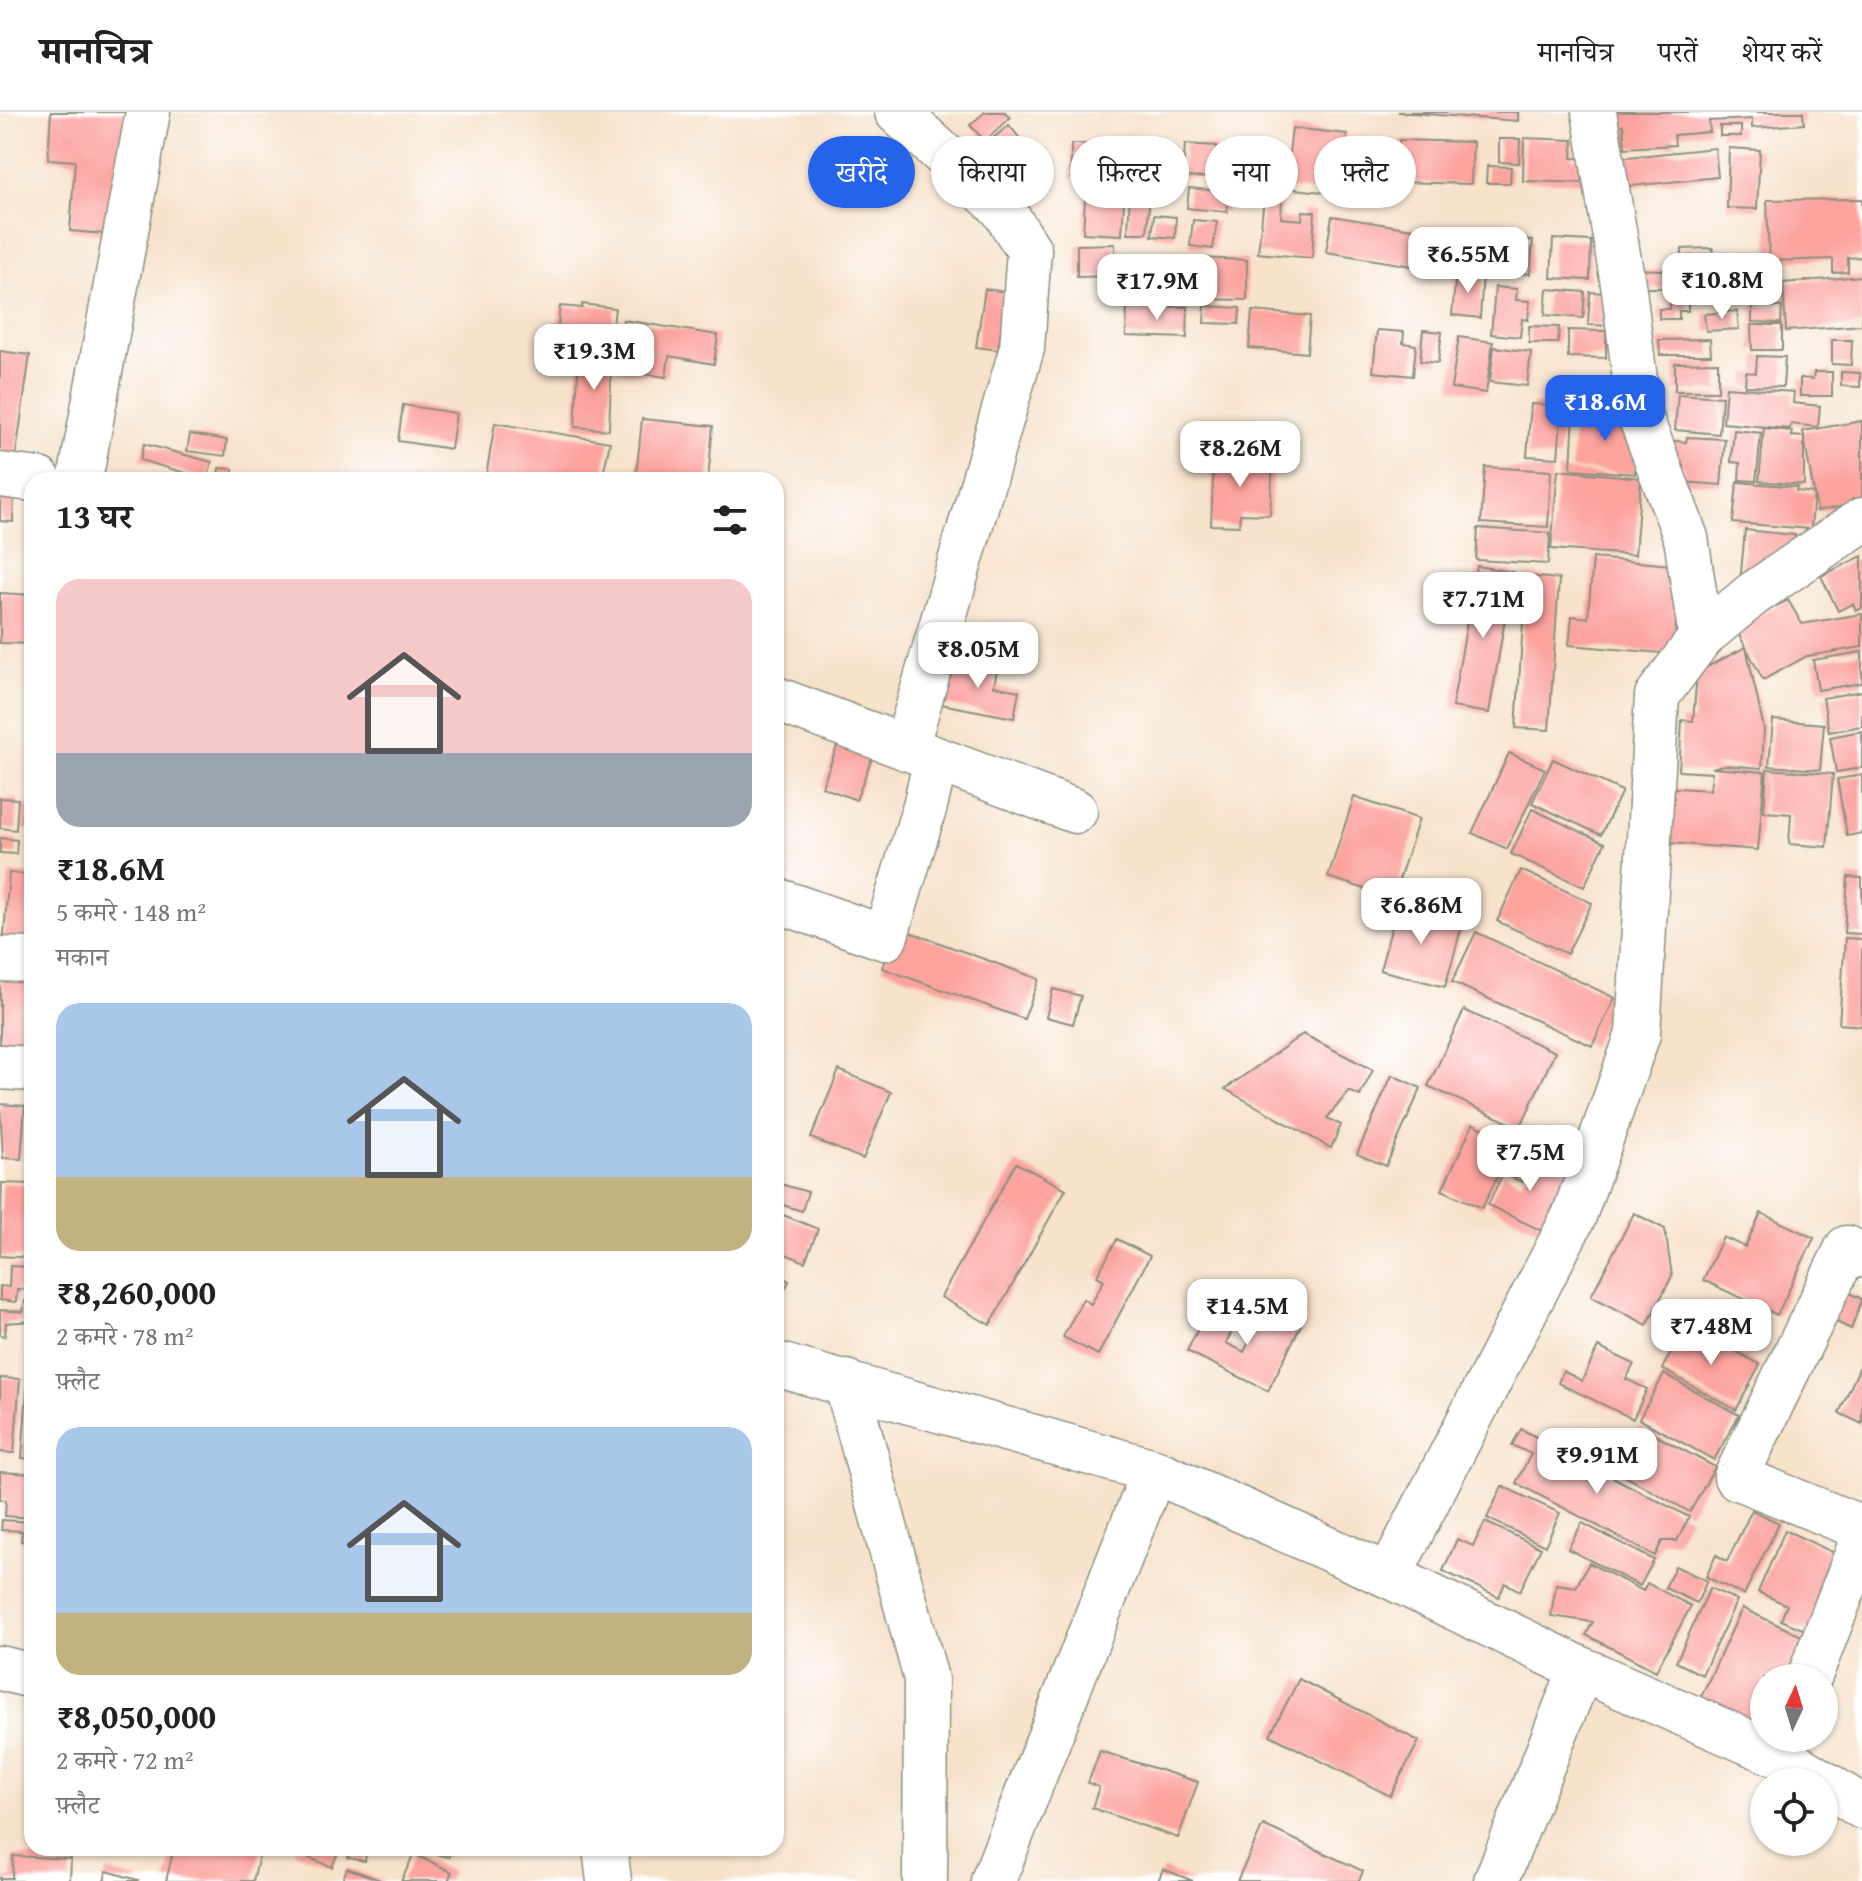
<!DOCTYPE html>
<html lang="hi">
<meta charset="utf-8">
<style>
:root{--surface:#fff;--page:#f6f6f6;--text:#222;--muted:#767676;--line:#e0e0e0;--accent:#2563eb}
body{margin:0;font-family:"Gentium Book Plus","Noto Serif Devanagari",serif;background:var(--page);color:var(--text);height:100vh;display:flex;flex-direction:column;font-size:30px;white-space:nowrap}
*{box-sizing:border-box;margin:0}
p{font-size:26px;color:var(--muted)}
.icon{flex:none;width:44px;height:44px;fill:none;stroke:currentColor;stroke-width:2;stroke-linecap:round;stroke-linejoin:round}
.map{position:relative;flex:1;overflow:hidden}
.drawer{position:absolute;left:24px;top:360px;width:760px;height:1384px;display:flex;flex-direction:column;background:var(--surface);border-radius:24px;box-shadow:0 2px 6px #0004}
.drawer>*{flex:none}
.banner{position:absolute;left:808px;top:24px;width:760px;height:72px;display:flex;gap:16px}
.needle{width:52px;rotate:4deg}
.buttons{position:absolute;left:1750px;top:1552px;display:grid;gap:16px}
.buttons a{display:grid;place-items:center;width:88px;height:88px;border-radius:50%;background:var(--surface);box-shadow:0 2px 6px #0004;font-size:40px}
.price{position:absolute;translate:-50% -68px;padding:0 18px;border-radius:16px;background:#fff;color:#222;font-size:26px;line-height:52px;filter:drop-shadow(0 2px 4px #0008)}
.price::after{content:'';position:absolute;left:50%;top:48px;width:24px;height:18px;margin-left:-12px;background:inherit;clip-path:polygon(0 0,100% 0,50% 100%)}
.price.active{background:var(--accent);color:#fff}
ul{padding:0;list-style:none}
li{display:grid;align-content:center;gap:16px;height:424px;padding:0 32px}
li span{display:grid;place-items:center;height:248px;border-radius:24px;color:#555}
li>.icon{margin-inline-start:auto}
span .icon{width:144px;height:144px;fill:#fffc;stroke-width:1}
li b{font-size:34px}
h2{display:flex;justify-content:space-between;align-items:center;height:96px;padding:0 32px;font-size:34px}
.tag{padding:0 28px;border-radius:36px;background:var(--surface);box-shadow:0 2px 6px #0004;font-size:28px;line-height:72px}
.tag.active{background:var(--accent);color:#fff}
header{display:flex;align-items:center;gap:48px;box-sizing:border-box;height:112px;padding:0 40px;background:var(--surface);border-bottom:2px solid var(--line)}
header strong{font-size:38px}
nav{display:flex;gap:44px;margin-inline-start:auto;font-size:28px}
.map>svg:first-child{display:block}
</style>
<header>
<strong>मानचित्र</strong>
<nav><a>मानचित्र</a><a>परतें</a><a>शेयर करें</a></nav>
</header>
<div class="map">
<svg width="1862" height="1769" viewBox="0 0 1862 1769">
<rect width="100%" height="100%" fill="#fff"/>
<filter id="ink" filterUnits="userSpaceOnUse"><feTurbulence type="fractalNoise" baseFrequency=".0125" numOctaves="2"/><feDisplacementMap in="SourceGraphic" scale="16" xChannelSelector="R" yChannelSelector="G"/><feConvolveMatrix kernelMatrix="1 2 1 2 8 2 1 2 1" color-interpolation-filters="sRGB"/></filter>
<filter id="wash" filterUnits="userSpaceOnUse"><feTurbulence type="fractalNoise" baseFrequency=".006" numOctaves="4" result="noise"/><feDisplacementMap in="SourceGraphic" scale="32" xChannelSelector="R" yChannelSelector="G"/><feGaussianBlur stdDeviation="1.8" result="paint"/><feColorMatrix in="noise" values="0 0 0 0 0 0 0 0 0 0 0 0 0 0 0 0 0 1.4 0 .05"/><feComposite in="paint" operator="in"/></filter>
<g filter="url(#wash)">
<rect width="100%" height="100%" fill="#f7e2ca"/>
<g id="blocks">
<path fill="#fca39e" d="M 51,0 L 125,0 L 117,123 L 70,119 L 75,49 L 48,47 Z
M 985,0 L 1005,0 L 1010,6 L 985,29 L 970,13 Z
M 1398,0 L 1518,0 L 1518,9 Z
M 1613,0 L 1803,0 L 1804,12 L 1752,16 L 1752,7 L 1709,9 L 1710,20 L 1674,23 L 1675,33 L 1625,36 L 1623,13 L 1614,14 Z
M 1009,13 L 1026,34 L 998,58 L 980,37 Z
M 1720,14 L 1741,14 L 1741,24 L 1720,24 Z
M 1292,16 L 1347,22 L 1341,82 L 1285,76 Z
M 1524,26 L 1573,28 L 1572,46 L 1591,47 L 1590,71 L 1523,69 Z
M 1499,27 L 1520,27 L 1519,51 L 1499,50 Z
M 1399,28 L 1473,30 L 1471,72 L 1398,70 Z
M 1071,32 L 1135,32 L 1135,66 L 1071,66 Z
M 1185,32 L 1217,34 L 1215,66 L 1183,65 Z
M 1715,36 L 1718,65 L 1612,76 L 1609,47 Z
M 1729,36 L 1760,38 L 1757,97 L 1727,96 Z
M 1148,37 L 1178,39 L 1177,59 L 1147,57 Z
M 1487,54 L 1511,55 L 1510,71 L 1486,71 Z
M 1086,70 L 1125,72 L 1122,123 L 1083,121 Z
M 1189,76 L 1229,80 L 1227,100 L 1187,96 Z
M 1130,79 L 1150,80 L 1147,121 L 1128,121 Z
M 1264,86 L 1282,88 L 1281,106 L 1302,108 L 1303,99 L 1315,100 L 1312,146 L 1258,141 Z
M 1862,87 L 1862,145 L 1848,146 L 1848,160 L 1833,161 L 1833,147 L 1769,149 L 1767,88 Z
M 1154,103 L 1176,105 L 1175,126 L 1152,124 Z
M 1332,104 L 1431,120 L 1424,156 L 1326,140 Z
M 1193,108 L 1217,110 L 1213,137 L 1190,134 Z
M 1497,125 L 1533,129 L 1530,162 L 1495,159 Z
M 1553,127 L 1591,129 L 1590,168 L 1551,166 Z
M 1115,132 L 1116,164 L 1077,165 L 1077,133 Z
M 1713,136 L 1713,155 L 1682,155 L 1682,137 Z
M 1198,146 L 1247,148 L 1247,188 L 1197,187 Z
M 1155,148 L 1187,151 L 1184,175 L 1152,171 Z
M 1628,157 L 1665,158 L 1664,176 L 1628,176 Z
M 1456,160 L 1483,162 L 1480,206 L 1452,203 Z
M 1862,164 L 1862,213 L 1786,219 L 1783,171 Z
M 1495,175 L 1517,177 L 1516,188 L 1530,189 L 1528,208 L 1522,207 L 1520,225 L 1491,222 Z
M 985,177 L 1007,180 L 998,238 L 976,235 Z
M 1547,177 L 1585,180 L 1583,206 L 1545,203 Z
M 1590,180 L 1620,182 L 1618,214 L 1588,213 Z
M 1670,182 L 1688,182 L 1688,199 L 1679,199 L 1679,207 L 1659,207 L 1659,197 L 1670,197 Z
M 582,192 L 615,196 L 610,238 L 578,234 L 578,225 L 557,223 L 560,194 L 582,196 Z
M 1127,193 L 1188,195 L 1187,226 L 1126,224 Z
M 1205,194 L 1240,196 L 1239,212 L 1204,211 Z
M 1752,194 L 1782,195 L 1781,211 L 1752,210 Z
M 1252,199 L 1310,204 L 1307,241 L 1249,236 Z
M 1737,199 L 1739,217 L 1706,219 L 1704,202 Z
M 623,208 L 718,223 L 714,252 L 669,244 L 666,265 L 619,258 Z
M 1751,213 L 1782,213 L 1782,238 L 1752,238 Z
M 1529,214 L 1559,215 L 1558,231 L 1529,231 Z
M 1377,218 L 1404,220 L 1403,231 L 1416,233 L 1413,264 L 1373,260 Z
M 1423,218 L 1442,220 L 1438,251 L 1420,249 Z
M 1568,218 L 1606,219 L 1606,246 L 1568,245 Z
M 1459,225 L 1493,230 L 1486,281 L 1451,276 Z
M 1710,227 L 1711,243 L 1660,243 L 1659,228 Z
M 1832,228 L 1852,228 L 1851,253 L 1832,252 Z
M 1494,235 L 1531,240 L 1527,274 L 1490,270 Z
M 0,239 L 30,243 L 14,356 L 0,354 Z
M 579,243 L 612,245 L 609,318 L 575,315 Z
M 1757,244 L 1785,245 L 1783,275 L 1745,274 L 1746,260 L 1756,261 Z
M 1718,250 L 1718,279 L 1675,279 L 1675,251 Z
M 1814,260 L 1832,260 L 1832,284 L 1800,284 L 1800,266 L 1813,267 Z
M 1841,260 L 1860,261 L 1860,275 L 1841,274 Z
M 1726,275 L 1794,280 L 1793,291 L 1820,294 L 1818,315 L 1791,312 L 1790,317 L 1723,311 Z
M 1678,282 L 1722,285 L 1719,322 L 1675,318 Z
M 1531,292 L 1562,294 L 1558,346 L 1527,344 Z
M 403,293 L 456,301 L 451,337 L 398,329 Z
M 1574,301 L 1639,306 L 1635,362 L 1571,357 Z
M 642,307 L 713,314 L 708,368 L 636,365 Z
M 1862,309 L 1862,391 L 1817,399 L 1803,319 Z
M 495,311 L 610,330 L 602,368 L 511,368 L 486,364 Z
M 1764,316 L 1792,319 L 1791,324 L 1804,325 L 1804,373 L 1759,369 Z
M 1734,318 L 1761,321 L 1756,369 L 1739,368 L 1740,351 L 1731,350 Z
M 190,322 L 227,328 L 225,344 L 187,339 Z
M 1687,325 L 1725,327 L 1721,373 L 1683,370 L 1684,354 L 1665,352 L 1667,328 L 1686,330 Z
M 144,332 L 212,350 L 207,367 L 140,348 Z
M 1214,345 L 1273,348 L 1270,403 L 1240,402 L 1239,414 L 1211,413 Z
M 1485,355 L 1551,359 L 1548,415 L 1481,411 Z
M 219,356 L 233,357 L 232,368 L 218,368 Z
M 1558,358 L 1641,366 L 1635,443 L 1551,437 Z
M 1737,370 L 1797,375 L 1796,379 L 1814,381 L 1811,417 L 1733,411 Z
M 0,386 L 14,387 L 13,410 L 0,409 Z
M 1478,416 L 1550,421 L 1548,452 L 1476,448 Z
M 1745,418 L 1795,423 L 1791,475 L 1740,471 Z
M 1862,444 L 1862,496 L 1856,499 L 1853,492 L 1838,499 L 1821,464 Z
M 1593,446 L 1682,454 L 1673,542 L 1569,533 L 1572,504 L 1588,506 Z
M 1477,454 L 1513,460 L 1489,601 L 1452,595 Z
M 1526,464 L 1559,467 L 1549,618 L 1516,616 Z
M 0,481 L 32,483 L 32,532 L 0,531 Z
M 1788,488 L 1802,512 L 1862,502 L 1862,535 L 1807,544 L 1763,568 L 1735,515 Z
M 1746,535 L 1764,617 L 1762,656 L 1723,653 L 1712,656 L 1765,660 L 1758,738 L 1656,730 L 1660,675 L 1710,678 L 1712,661 L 1679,659 L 1682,608 L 1693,609 L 1697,560 Z
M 1862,540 L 1862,571 L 1818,578 L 1813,548 Z
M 950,547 L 997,557 L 994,574 L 1019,579 L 1014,606 L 941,592 Z
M 1862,579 L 1862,614 L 1829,620 L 1823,586 Z
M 1773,608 L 1824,612 L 1820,658 L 1769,654 Z
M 843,618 L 878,630 L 856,688 L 822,675 Z
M 1862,619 L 1862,656 L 1836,660 L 1830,625 Z
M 1509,641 L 1545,657 L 1507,737 L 1472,721 Z
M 1553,647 L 1622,679 L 1601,723 L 1532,691 Z
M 1767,657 L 1833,662 L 1827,735 L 1789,732 L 1791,702 L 1764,700 Z
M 1862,663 L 1862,721 L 1847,724 L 1837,667 Z
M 1354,685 L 1419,707 L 1393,786 L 1328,765 Z
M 0,686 L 18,687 L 16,718 L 0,716 Z
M 24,693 L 32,693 L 32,718 L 23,717 Z
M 1532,697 L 1605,731 L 1584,775 L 1511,742 Z
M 0,726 L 17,728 L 16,742 L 0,741 Z
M 1521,758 L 1592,791 L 1567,842 L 1497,809 Z
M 9,761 L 32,763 L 32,836 L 3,834 Z
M 1848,765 L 1862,766 L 1862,822 L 1844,821 Z
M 1398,792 L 1463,810 L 1445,875 L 1380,858 Z
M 896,815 L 1039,867 L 1024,907 L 882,856 Z
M 1476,820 L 1615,886 L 1592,934 L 1452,870 Z
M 1845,826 L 1862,827 L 1862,914 L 1839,912 Z
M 0,863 L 32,866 L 32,950 L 0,948 Z
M 1053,877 L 1081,884 L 1073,912 L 1046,905 Z
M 1464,898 L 1555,940 L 1520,1016 L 1428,974 Z
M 1303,922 L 1373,958 L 1360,984 L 1349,979 L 1327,1006 L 1341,1013 L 1331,1036 L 1225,977 Z
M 839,958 L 891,980 L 863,1047 L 811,1026 Z
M 1392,963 L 1421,976 L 1386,1054 L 1357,1042 Z
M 0,992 L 25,994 L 21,1047 L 3,1046 Z
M 1473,1012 L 1529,1037 L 1517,1062 L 1502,1055 L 1482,1096 L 1442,1078 Z
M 1534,1044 L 1569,1060 L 1542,1119 L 1488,1093 L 1503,1061 L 1522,1070 Z
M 1016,1051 L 1066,1077 L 990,1213 L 941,1185 Z
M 2,1071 L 32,1072 L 32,1146 L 0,1144 Z
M 777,1071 L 808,1080 L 802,1099 L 776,1091 Z
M 1634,1101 L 1665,1117 L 1672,1164 L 1647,1213 L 1591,1184 Z
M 1761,1101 L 1814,1126 L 1777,1203 L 1703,1168 L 1723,1125 L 1745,1135 Z
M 781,1102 L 818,1117 L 805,1150 L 776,1138 L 776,1117 Z
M 1117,1127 L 1150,1144 L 1098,1243 L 1063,1225 L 1083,1187 L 1091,1192 L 1104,1168 L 1097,1164 Z
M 10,1154 L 32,1155 L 32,1178 L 17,1177 L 16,1190 L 0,1188 L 0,1174 L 9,1175 Z
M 776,1163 L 789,1169 L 776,1195 Z
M 1841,1177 L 1862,1187 L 1851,1217 L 1828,1206 Z
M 25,1189 L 32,1189 L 32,1209 L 6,1211 L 5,1224 L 0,1223 L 0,1198 L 23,1200 Z
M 1265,1196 L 1301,1213 L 1268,1279 L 1187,1239 L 1206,1201 L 1234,1215 L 1226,1231 L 1244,1240 Z
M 1686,1212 L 1760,1253 L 1736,1298 L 1662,1257 Z
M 1598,1235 L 1634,1252 L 1626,1267 L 1647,1277 L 1633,1307 L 1558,1271 L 1563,1259 L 1582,1269 Z
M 1862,1250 L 1862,1312 L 1839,1301 Z
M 29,1252 L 32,1253 L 32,1347 L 22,1346 Z
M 1664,1262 L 1739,1303 L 1714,1348 L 1639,1307 Z
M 0,1266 L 20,1267 L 14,1341 L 0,1340 Z
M 1640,1315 L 1715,1355 L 1690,1400 L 1616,1359 Z
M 1521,1317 L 1689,1405 L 1677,1429 L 1662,1429 L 1655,1444 L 1516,1371 L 1531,1342 L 1512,1333 Z
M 0,1360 L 32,1362 L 32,1406 L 5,1404 L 6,1388 L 0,1387 Z
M 1502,1374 L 1560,1401 L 1545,1434 L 1487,1406 Z
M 1752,1398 L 1779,1411 L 1744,1483 L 1706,1465 L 1716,1443 L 1727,1449 Z
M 2,1408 L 32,1410 L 32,1430 L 21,1429 L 22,1419 L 1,1418 Z
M 1485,1410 L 1541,1436 L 1520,1479 L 1505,1471 L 1499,1485 L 1443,1459 L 1457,1427 L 1473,1434 Z
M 1582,1411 L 1654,1448 L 1640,1474 L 1568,1437 Z
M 1785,1418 L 1843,1445 L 1810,1520 L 1781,1508 L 1787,1493 L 1758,1480 Z
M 1589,1451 L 1643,1479 L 1647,1471 L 1691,1494 L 1656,1559 L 1586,1523 L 1593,1510 L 1551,1504 L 1556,1472 L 1576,1475 Z
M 1675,1454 L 1707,1469 L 1697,1491 L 1665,1476 Z
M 1710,1476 L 1737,1488 L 1702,1563 L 1676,1550 Z
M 1742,1496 L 1810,1528 L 1792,1566 L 1764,1566 L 1764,1617 L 1700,1587 Z
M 1299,1567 L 1419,1629 L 1390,1684 L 1270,1623 Z
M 1100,1639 L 1198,1670 L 1178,1726 L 1092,1696 L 1099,1675 L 1088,1671 Z
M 1263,1713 L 1363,1759 L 1359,1769 L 1237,1769 Z
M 54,1736 L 107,1736 L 107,1743 L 54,1740 Z
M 174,1736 L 219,1737 L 261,1736 L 253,1769 L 166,1769 Z
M 296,1736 L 340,1736 L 332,1755 L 294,1740 Z
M 350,1736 L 367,1736 L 365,1749 L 348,1746 Z
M 406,1736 L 450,1736 L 449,1745 Z
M 414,1742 L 452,1760 L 448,1769 L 401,1769 Z
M 13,1744 L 71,1747 L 70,1769 L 0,1769 L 0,1766 L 12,1766 Z
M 347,1756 L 383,1769 L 342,1769 Z
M 1163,1757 L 1193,1769 L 1158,1769 Z
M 107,1759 L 138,1768 L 137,1769 L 104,1769 Z"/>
</g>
</g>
<g filter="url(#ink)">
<use href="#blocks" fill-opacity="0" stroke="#8b907f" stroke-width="2"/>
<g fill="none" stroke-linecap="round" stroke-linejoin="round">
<g stroke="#8b907f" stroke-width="47">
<path id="street" d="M 897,0 L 1002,96 L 1029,138 L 1022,236 L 906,636
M 0,363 L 39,368
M 1701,525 L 1753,482 L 1862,408
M 776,587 L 1075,699
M 776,788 L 885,826 L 925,694 L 936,647
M 0,847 L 32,848
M 1862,1143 L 1847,1136 L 1736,1365 L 1862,1416
M 776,1252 L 1154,1359 L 1389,1464 L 1581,1557 L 1778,1643 L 1822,1670
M 846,1270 L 926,1567 L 925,1769
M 1389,1464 L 1574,1104 L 1638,922 L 1657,584 L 1701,525 L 1686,426 L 1639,301 L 1624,178 L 1594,0
M 0,1556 L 32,1564
M 1809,1566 L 1862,1429
M 1824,1671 L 1862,1695
M 993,1769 L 1154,1359
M 1496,1769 L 1581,1557"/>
</g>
<g stroke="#8b907f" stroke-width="47">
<path id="secondary" d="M 80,368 L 148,0
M 0,955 L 32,957
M 605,1736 L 609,1769"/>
</g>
<use href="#street" stroke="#fff" stroke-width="44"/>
<use href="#secondary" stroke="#fff" stroke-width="44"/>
</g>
</g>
</svg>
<div class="buttons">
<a><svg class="needle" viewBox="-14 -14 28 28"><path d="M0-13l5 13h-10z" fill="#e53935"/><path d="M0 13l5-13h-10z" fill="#767676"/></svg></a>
<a><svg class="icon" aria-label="locate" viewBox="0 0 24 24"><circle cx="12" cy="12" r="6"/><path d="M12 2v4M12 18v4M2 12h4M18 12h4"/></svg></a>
</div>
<b class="price" style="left:1468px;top:183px">₹6.55M</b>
<b class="price" style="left:1722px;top:209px">₹10.8M</b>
<b class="price" style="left:1157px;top:210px">₹17.9M</b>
<b class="price" style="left:594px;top:280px">₹19.3M</b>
<b class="price active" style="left:1605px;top:331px">₹18.6M</b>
<b class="price" style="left:1240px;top:377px">₹8.26M</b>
<b class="price" style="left:1483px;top:528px">₹7.71M</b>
<b class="price" style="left:978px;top:578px">₹8.05M</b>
<b class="price" style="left:1421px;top:834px">₹6.86M</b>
<b class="price" style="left:1530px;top:1081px">₹7.5M</b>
<b class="price" style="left:1247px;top:1235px">₹14.5M</b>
<b class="price" style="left:1711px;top:1255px">₹7.48M</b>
<b class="price" style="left:1597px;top:1384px">₹9.91M</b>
<div class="banner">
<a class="tag active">खरीदें</a>
<a class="tag">किराया</a>
<a class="tag">फ़िल्टर</a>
<a class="tag">नया</a>
<a class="tag">फ़्लैट</a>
</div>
<section class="drawer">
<h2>13 घर<svg class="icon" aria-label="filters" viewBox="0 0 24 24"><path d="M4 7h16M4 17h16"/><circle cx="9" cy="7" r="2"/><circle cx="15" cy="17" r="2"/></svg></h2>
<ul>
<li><span style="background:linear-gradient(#f6c9c9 70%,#9aa5b1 0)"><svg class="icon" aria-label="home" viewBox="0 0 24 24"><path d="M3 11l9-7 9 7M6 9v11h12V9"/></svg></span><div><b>₹18.6M</b><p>5 कमरे · 148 m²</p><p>मकान</p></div></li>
<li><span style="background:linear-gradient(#a9c7e8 70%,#c2b280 0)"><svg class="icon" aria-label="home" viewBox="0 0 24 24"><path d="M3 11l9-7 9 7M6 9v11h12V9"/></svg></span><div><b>₹8,260,000</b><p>2 कमरे · 78 m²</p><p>फ़्लैट</p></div></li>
<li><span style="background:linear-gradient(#a9c7e8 75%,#c2b280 0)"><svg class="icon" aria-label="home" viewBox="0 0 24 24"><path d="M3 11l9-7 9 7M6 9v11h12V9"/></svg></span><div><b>₹8,050,000</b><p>2 कमरे · 72 m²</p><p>फ़्लैट</p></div></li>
</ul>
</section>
</div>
